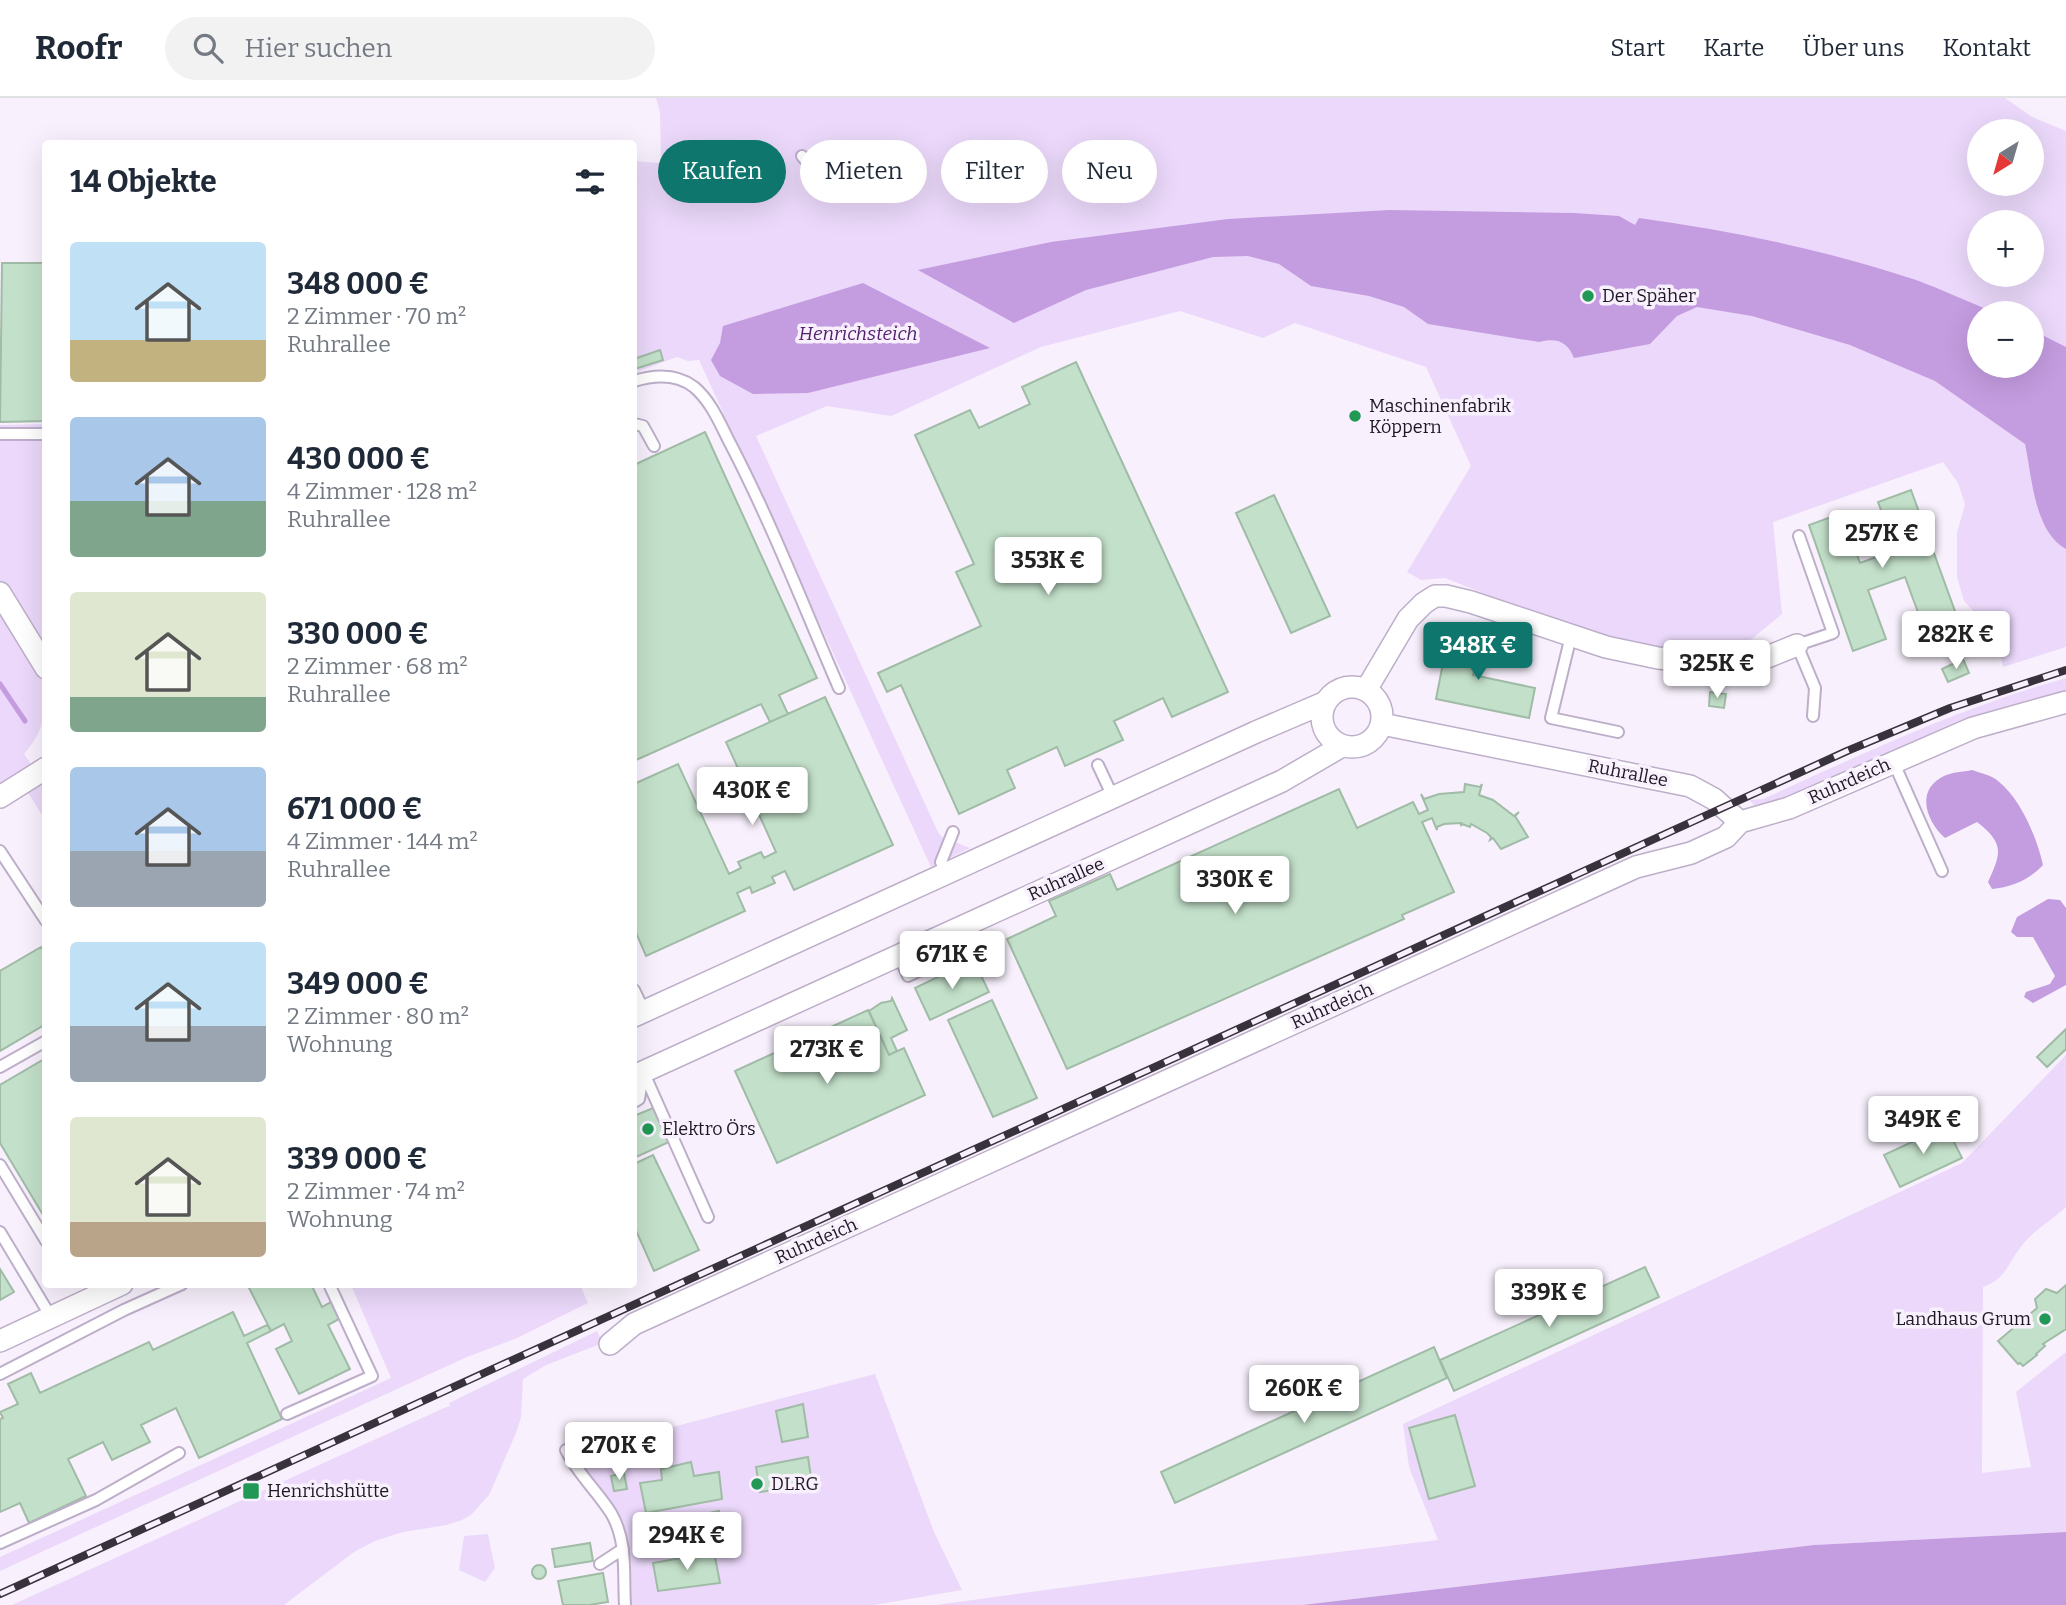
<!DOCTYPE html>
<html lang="de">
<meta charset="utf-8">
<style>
:root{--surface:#fff;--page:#f2f2f3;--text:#1f2937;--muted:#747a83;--line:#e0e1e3;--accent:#0f766e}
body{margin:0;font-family:Bitter,serif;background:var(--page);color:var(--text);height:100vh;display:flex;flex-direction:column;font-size:26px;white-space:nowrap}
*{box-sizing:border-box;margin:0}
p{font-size:23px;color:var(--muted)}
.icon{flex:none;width:38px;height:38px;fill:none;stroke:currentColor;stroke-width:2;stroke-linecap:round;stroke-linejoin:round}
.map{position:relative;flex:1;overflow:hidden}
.drawer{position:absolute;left:42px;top:42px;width:595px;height:1148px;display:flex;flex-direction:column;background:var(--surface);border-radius:7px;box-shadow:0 7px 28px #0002}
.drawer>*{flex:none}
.guide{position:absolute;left:658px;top:42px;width:665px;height:63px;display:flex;gap:14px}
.needle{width:46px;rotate:217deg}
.controls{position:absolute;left:1967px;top:21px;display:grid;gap:14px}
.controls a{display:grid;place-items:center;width:77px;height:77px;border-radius:50%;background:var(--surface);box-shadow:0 7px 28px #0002;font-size:35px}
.price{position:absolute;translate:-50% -60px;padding:0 16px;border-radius:7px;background:#fff;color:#222;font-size:23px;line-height:46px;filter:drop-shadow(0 2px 4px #0008)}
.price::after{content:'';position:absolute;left:50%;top:42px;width:21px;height:16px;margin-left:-10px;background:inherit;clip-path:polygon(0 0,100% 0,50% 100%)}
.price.active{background:var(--accent);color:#fff}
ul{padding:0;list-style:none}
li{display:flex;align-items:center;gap:21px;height:175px;padding:0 28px}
li span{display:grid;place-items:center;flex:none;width:196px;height:140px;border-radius:7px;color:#555}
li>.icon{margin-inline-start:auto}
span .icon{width:84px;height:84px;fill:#fffc;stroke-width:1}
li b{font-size:30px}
h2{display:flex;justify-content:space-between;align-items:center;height:84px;padding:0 28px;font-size:30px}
.tag{padding:0 24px;border-radius:32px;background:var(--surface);box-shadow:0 7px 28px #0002;font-size:24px;line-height:63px}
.tag.active{background:var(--accent);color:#fff}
header{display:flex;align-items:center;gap:42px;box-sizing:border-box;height:98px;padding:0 35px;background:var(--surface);border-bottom:2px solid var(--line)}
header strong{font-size:33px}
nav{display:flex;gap:38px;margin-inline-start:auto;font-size:24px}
.search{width:490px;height:63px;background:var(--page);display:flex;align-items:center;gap:18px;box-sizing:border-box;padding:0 24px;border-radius:38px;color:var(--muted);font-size:26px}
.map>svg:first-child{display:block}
</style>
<header>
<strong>Roofr</strong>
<div class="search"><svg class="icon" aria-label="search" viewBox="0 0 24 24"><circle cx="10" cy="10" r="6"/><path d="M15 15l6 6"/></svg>Hier suchen</div>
<nav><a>Start</a><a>Karte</a><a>Über uns</a><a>Kontakt</a></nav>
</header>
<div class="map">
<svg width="2066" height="1507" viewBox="0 0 2066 1507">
<rect width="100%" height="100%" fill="#f8f1fd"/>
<path fill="#ebd8fa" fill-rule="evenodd" d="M 656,0 L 2005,0 L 2032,19 L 2066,33 L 2066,549 L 2003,569 L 1998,540 L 1964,503 L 1957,479 L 1957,435 L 1965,406 L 1958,385 L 1943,364 L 1773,424 L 1782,516 L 1742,549 L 1728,554 L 1663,550 L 1600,536 L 1539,517 L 1445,480 L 1421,482 L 1407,474 L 1471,368 L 1426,269 L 1295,225 L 1263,240 L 1180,213 L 1041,249 L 891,318 L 827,308 L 756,338 L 938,734 L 942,739 L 970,750 L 931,769 L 699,262 L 688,263 L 677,259 L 634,275 L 634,63 L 661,65 L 660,14 ZM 1979,33 L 2032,33 L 2032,86 L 1979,86 ZM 1979,124 L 2032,124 L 2032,177 L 1979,177 ZM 1979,215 L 2032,215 L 2032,268 L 1979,268 Z
M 45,326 L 45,600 L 42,602 C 45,628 40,636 24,656 L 43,683 L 45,683 L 45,722 L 17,677 L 0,688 L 0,327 Z
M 2066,580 L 2066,593 L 1976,619 L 1789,700 L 1754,707 L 1749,702 L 1763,701 C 1862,656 1961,609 2066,580 Z
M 2066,957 L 2066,1109 C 2052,1122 2031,1134 2020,1150 C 2007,1167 2006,1181 1983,1189 L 1982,1375 L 2031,1369 L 2016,1294 L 2066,1254 L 2066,1434 L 1814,1447 L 1302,1507 L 936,1507 L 1215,1469 L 1438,1442 L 1409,1369 L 1403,1326 L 1962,1065 Z
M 351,1187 L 580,1187 L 588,1205 L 517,1240 L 467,1259 L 0,1473 L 0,1459 L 391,1280 Z
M 597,1233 L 603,1245 L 546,1267 L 523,1281 L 521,1319 L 516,1335 L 489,1397 L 471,1417 L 462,1422 L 447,1427 L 403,1434 L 375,1443 L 354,1454 L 284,1507 L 12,1507 L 444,1310 L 450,1308 L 449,1305 Z
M 875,1276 L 934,1434 L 962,1492 L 874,1507 L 631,1507 C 632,1435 631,1426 585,1370 L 665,1331 Z
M 488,1436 L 495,1470 L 485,1484 L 459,1472 L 464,1438 Z"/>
<path fill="#c49ce0" d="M 1389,112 L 1574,115 L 1619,118 L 1635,127 L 1639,120 C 1733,133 1826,152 1916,182 C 1943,192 1969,204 1995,215 L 1979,215 L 1979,268 L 2032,268 L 2032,232 L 2066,249 L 2066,451 C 2034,434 2032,378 2025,346 L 1935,283 L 1850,247 L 1752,218 L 1697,209 L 1677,218 L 1650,246 L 1574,260 C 1568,244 1557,239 1539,244 L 1428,226 L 1404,209 L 1369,198 L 1311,188 L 1279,166 L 1248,158 L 1213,159 L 1086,192 L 1014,225 L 918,172 L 1051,144 L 1228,121 Z
M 863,185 L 990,250 L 808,295 L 753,296 L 720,278 L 711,262 L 720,245 L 723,228 Z
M 1972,672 C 1980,675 1992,677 1998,683 C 2021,701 2037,740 2043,767 C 2029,782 2012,789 1992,791 L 1988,784 C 2001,755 2005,746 1977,724 L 1945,740 C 1926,723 1915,692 1944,678 C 1952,674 1963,674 1972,672 Z
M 2048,801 L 2060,802 L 2066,810 L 2066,887 L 2033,905 L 2024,899 L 2026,894 L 2050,886 L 2055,878 L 2033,839 L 2017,839 L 2011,834 L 2017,819 Z
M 2066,1434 L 2066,1507 L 1302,1507 L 1814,1447 Z"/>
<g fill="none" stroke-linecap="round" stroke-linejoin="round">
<path stroke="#c49ce0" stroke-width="5" d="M 0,586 L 25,623"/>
</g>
<path fill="#c3e0ca" stroke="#a0bba6" stroke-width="2" d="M 2,165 L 46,165 L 46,323 L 0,324 Z
M 660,252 L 663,262 L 635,271 L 634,261 Z
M 1076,264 L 1228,594 L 1172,619 L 1163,600 L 1114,623 L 1123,642 L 1065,668 L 1057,649 L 1007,672 L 1015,690 L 959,716 L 901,587 L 887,594 L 878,575 L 981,528 L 956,474 L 974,466 L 915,337 L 970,312 L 979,330 L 1030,306 L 1022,289 Z
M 705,334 L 817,580 L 779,597 L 788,616 L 770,624 L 761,606 L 634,663 L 634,367 Z
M 1911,392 L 1956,516 L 1923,528 L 1905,479 L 1868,492 L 1886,541 L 1853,553 L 1809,427 L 1842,415 L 1860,465 L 1896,452 L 1878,404 Z
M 1274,397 L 1330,518 L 1291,535 L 1236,415 Z
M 1449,534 L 1481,540 L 1473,577 L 1535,590 L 1529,620 L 1436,601 Z
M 1963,561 L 1969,575 L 1948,584 L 1942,571 Z
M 1710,594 L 1726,596 L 1724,610 L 1709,608 Z
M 825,599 L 893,747 L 794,792 L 785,773 L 772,779 L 775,785 L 752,795 L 750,789 L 737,795 L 745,813 L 646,858 L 634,830 L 634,686 L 678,666 L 729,776 L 741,770 L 738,764 L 761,754 L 764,760 L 776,754 L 726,644 Z
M 1465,686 L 1480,689 L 1482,686 L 1479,697 L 1493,702 L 1514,718 L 1519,714 L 1515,718 L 1528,739 L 1501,751 L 1493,740 L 1490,742 L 1491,739 L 1487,735 L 1471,726 L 1470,729 L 1462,726 L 1461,728 L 1461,725 L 1444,726 L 1437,729 L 1437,732 L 1432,720 L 1422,724 L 1454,794 L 1402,817 L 1404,821 L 1067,971 L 1007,841 L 1056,818 L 1049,803 L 1110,776 L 1117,792 L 1339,691 L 1357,730 L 1413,704 L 1419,716 L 1428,712 L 1421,696 L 1424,701 L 1439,696 L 1464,694 Z
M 41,849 L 46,857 L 46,926 L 0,953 L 0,873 Z
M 973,863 L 974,863 L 989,894 L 930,922 L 915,890 L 950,873 L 951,875 L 974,865 Z
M 892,900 L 907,932 L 891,940 L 897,953 L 889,957 L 869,913 L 881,905 L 891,903 Z
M 992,902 L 1037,1000 L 993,1019 L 948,922 Z
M 868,912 L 889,957 L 904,950 L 925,997 L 777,1065 L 735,973 Z
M 2066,931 L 2066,951 L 2047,969 L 2037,959 Z
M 46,960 L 46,1122 L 0,1045 L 0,987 Z
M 653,1010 L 669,1044 L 634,1060 L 634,1018 Z
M 1946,1028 L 1962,1060 L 1900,1089 L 1884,1057 Z
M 653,1057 L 699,1152 L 654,1173 L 634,1128 L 634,1066 Z
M 1645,1169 L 1659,1199 L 1454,1293 L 1440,1262 Z
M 0,1171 L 14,1194 L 0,1202 Z
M 247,1186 L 311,1186 L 322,1209 L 331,1204 L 339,1221 L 328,1227 L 350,1271 L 299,1296 L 276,1251 L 292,1243 L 284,1226 L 271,1233 Z
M 2066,1187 L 2066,1231 L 2043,1246 L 2045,1248 L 2036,1256 L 2037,1257 L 2023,1268 L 2020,1265 L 2018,1266 L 1998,1243 L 2037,1210 L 2035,1201 L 2046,1191 L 2057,1195 Z
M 233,1214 L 244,1238 L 267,1227 L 271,1233 L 247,1245 L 282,1321 L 199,1360 L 176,1310 L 141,1327 L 150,1344 L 112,1362 L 103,1344 L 68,1361 L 86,1398 L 29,1425 L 20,1405 L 0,1414 L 0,1321 L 3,1320 L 0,1314 L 18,1306 L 8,1286 L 31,1275 L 40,1295 L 149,1244 L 153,1252 Z
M 1434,1249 L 1447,1280 L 1175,1405 L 1161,1374 Z
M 803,1306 L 808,1339 L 782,1344 L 776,1313 Z
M 1455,1317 L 1475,1388 L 1429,1401 L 1409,1330 Z
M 808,1359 L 812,1386 L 760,1394 L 756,1369 Z
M 691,1364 L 694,1378 L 719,1374 L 722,1401 L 646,1415 L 640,1385 L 662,1382 L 661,1371 Z
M 624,1375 L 627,1391 L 614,1393 L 611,1378 Z
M 719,1413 L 724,1439 L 685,1446 L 680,1421 Z
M 590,1445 L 593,1463 L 555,1469 L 552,1451 Z
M 714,1454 L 720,1485 L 658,1493 L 653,1465 Z
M532 1474a7 7 0 1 1 14 0a7 7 0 1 1-14 0Z
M 603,1475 L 608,1504 L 589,1507 L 563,1507 L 558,1483 Z"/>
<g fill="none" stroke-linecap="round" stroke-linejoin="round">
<g stroke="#bdaec9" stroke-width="14">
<path id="lane" d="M 802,58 L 812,70 L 814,82
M 634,283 C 654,277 676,275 694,289 C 712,304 721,328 731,347 C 772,426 804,509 839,590
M 634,326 L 643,328 L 654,348
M 0,336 L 46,336
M 1799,438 L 1833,535 L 1797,547 L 1815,590 L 1813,618
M 1571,538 L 1551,620 L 1618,634
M 1893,663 L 1942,773
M 1098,667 L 1113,699
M 0,753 L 46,823
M 946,776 L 941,764 L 953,734
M 899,858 L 908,878 L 969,849 L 960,829
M 634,892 L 644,913
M 0,969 L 46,943
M 643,973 L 708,1119
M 634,1004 L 639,1001 L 643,976
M 0,1067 L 46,1143
M 0,1134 L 51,1219
M 0,1276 L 124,1212 L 182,1186
M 287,1316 L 372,1278 L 329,1186
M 566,1352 C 578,1376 597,1393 611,1415 C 628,1444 623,1476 625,1507
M 0,1445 L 96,1402 L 179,1355
M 600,1466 L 623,1451"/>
</g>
<g stroke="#bdaec9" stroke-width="24">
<path id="street" d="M 0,495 L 46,570
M1322 619a30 30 0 1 1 60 0a30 30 0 1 1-60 0Z
M 1366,592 L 1408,521 L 1424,505 L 1435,498 L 1446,498 L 1471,504 L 1606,549 L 1658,560 L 1745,568 L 1797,547
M 1382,626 L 1690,688 L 1714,701 L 1740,724
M 0,699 L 46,670
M 634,918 L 1256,634 L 1326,604
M 634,978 L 1282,683 L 1342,648
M 0,1243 L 122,1186
M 610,1246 L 634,1226 L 1636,769 L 1691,755 L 1726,739 L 1740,724 L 1789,710 L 1973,630 L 2066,604"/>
</g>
<use href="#lane" stroke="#fff" stroke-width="10"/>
<use href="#street" stroke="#fff" stroke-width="21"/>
<g stroke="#38323c" stroke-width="8">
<path id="rail" d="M 0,1496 L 1847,653 L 1950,610 L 2066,572"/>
</g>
<use href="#rail" stroke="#f8f1fd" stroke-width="5" stroke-dasharray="16" stroke-linecap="butt"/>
</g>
<g fill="#219853" stroke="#f8f1fd" stroke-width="2.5">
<circle cx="1588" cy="198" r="7"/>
<circle cx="1355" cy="318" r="7"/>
<circle cx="648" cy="1031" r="7"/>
<circle cx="2045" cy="1221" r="7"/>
<circle cx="757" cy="1386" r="7"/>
<rect x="242" y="1384" width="18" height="18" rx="3.5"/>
</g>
<g text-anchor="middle" stroke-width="7" stroke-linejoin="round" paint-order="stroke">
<g font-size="18" fill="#1e1822" stroke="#f8f1fd" text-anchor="start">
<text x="1602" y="204">Der Späher</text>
<text x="1369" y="314">Maschinenfabrik<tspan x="1369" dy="21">Köppern</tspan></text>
<text x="662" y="1037">Elektro Örs</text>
<text x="2031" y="1227" text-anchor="end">Landhaus Grum</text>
<text x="771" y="1392">DLRG</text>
<text x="267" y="1399">Henrichshütte</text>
</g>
<g font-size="18" fill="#1e1822" stroke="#f8f1fd">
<text transform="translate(1628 675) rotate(11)" y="6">Ruhrallee</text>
<text transform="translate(1849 683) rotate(-24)" y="6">Ruhrdeich</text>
<text transform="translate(1066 781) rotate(-24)" y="6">Ruhrallee</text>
<text transform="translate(1332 908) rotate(-24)" y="6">Ruhrdeich</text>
<text transform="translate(816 1143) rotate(-24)" y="6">Ruhrdeich</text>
</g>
<g font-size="19" font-style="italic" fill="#542170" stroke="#f8f1fd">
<text x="858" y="242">Henrichsteich</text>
</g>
</g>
</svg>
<div class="controls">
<a><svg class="needle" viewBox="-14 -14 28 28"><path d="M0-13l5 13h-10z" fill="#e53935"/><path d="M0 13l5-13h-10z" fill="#747a83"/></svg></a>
<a>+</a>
<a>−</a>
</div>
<b class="price" style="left:1882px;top:472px">257K €</b>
<b class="price" style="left:1048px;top:499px">353K €</b>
<b class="price" style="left:1956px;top:573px">282K €</b>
<b class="price active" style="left:1478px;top:584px">348K €</b>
<b class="price" style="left:1717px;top:602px">325K €</b>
<b class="price" style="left:752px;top:729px">430K €</b>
<b class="price" style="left:1235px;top:818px">330K €</b>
<b class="price" style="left:952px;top:893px">671K €</b>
<b class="price" style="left:827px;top:988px">273K €</b>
<b class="price" style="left:1923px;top:1058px">349K €</b>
<b class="price" style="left:1549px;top:1231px">339K €</b>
<b class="price" style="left:1304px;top:1327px">260K €</b>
<b class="price" style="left:619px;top:1384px">270K €</b>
<b class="price" style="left:687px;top:1474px">294K €</b>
<div class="guide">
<a class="tag active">Kaufen</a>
<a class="tag">Mieten</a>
<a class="tag">Filter</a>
<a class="tag">Neu</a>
</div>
<section class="drawer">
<h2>14 Objekte<svg class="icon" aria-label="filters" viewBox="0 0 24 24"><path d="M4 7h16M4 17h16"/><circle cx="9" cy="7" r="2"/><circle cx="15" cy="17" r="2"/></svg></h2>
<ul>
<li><span style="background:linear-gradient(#bfe0f5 70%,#c2b280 0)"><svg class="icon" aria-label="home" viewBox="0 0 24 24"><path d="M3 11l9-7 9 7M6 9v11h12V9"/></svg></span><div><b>348 000 €</b><p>2 Zimmer · 70 m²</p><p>Ruhrallee</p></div></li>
<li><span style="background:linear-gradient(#a9c7e8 60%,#7fa58c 0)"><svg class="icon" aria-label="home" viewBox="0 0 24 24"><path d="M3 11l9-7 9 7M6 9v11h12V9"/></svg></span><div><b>430 000 €</b><p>4 Zimmer · 128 m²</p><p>Ruhrallee</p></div></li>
<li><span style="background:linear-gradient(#dfe7d0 75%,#7fa58c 0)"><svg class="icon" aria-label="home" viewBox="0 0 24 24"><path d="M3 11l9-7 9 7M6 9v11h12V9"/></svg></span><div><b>330 000 €</b><p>2 Zimmer · 68 m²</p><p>Ruhrallee</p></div></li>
<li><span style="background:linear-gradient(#a9c7e8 60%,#9aa5b1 0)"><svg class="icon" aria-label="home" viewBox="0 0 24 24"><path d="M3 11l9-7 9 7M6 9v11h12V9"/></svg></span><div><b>671 000 €</b><p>4 Zimmer · 144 m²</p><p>Ruhrallee</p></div></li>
<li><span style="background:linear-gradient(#bfe0f5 60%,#9aa5b1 0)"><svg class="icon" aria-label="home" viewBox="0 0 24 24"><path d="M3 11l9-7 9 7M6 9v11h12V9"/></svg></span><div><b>349 000 €</b><p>2 Zimmer · 80 m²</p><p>Wohnung</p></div></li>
<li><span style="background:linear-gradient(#dfe7d0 75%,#b9a48a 0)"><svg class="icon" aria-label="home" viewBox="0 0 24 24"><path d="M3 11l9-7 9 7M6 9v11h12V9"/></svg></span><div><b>339 000 €</b><p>2 Zimmer · 74 m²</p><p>Wohnung</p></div></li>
</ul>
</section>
</div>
